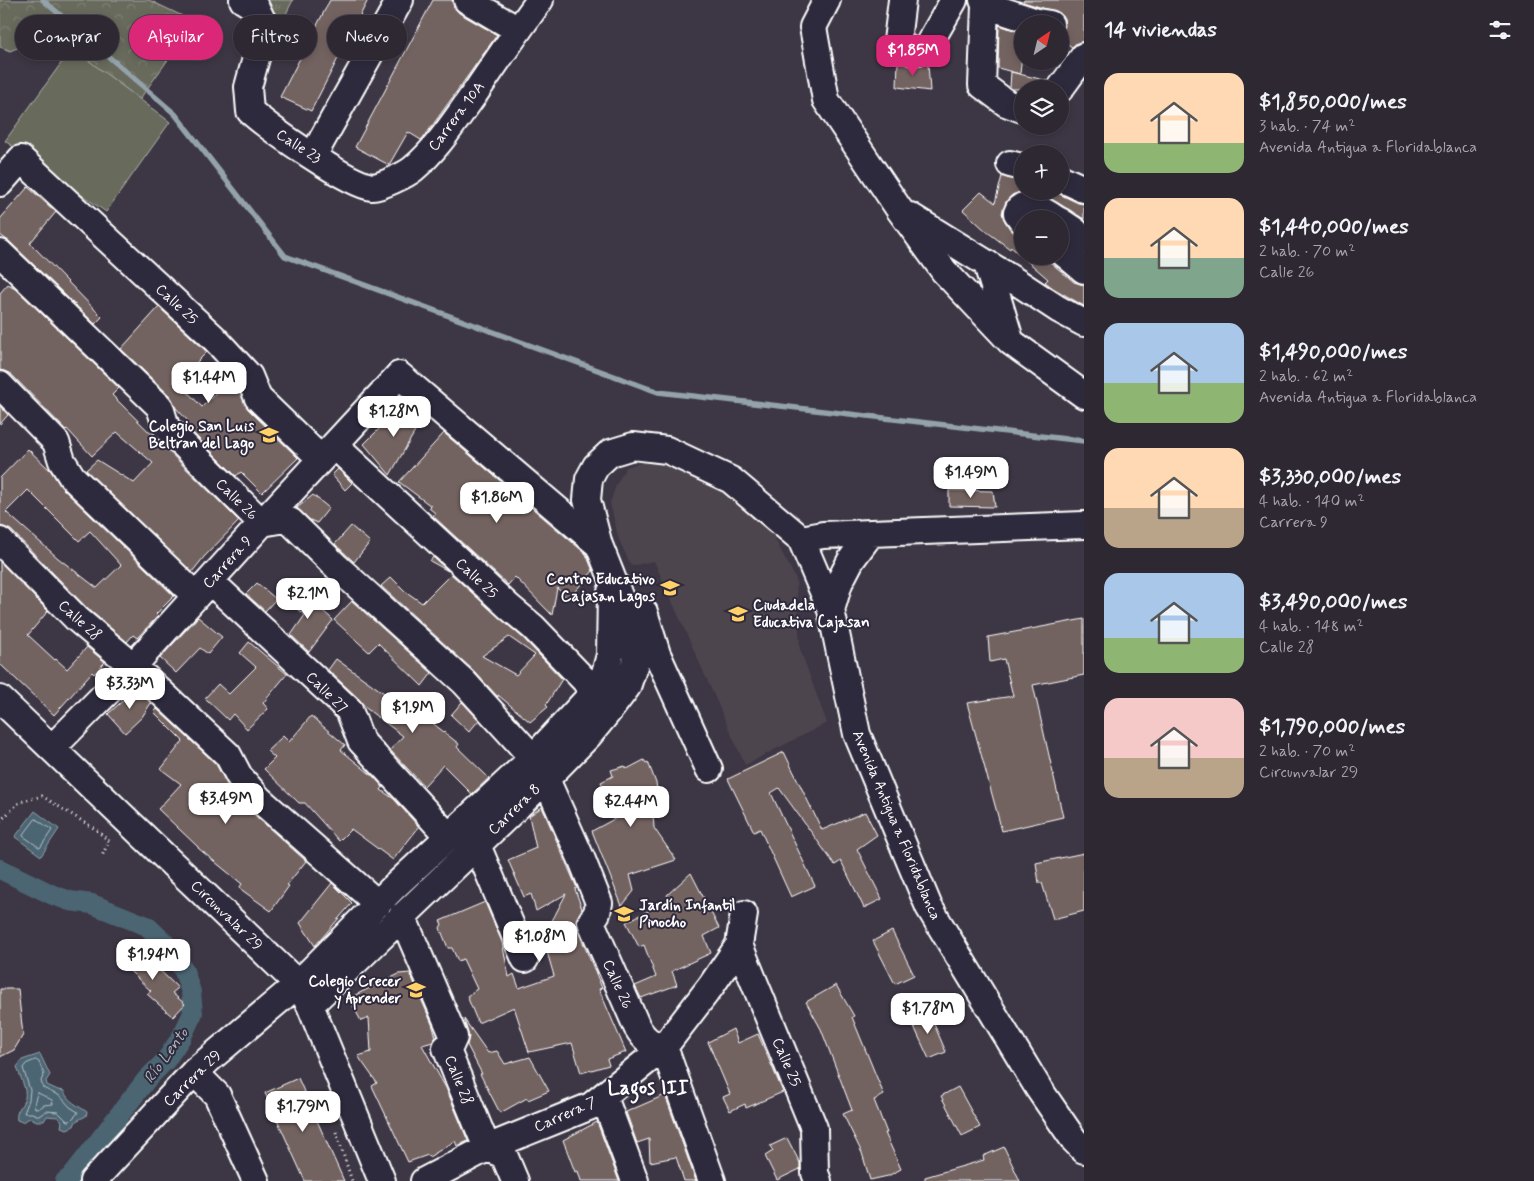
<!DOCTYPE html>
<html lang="es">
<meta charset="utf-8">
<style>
:root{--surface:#2e2833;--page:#36303b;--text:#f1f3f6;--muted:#a7a6ac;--line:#49444e;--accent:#db2777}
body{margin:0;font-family:Mynerve,sans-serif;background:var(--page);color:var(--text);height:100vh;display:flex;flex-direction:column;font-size:19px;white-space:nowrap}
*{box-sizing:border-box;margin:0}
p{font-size:16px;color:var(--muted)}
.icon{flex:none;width:28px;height:28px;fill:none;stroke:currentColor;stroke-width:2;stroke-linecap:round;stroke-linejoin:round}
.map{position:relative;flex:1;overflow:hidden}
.drawer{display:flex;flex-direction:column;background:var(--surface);width:450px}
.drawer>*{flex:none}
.banner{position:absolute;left:15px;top:15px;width:475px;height:45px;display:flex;gap:10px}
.needle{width:32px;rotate:35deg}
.controls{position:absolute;left:1014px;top:15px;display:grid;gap:10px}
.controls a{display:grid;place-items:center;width:55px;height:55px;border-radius:50%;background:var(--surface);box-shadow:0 2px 8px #0003,0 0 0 1px var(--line);font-size:25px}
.price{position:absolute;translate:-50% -42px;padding:0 11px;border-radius:10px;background:#fff;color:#222;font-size:16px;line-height:32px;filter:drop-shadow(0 1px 2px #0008)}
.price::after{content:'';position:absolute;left:50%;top:30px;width:15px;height:11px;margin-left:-8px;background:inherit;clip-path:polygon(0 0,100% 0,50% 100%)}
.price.active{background:var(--accent);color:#fff}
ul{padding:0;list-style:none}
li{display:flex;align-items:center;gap:15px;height:125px;padding:0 20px}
li span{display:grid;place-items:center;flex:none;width:140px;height:100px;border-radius:15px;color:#555}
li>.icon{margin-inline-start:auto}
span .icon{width:60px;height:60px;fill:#fffc;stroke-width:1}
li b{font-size:21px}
h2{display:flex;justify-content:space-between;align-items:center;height:60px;padding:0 20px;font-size:21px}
.tag{padding:0 18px;border-radius:22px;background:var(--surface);box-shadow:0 2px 8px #0003,0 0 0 1px var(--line);font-size:18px;line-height:45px}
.tag.active{background:var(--accent);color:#fff}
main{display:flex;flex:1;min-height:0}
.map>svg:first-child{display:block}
</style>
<main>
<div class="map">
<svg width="1084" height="1181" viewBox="0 0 1084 1181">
<defs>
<pattern id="forest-crowns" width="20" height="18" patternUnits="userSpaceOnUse" patternTransform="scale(1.25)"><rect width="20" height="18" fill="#676a5c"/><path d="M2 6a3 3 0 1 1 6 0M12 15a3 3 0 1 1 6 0" fill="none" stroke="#7e8074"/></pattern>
<pattern id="park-tufts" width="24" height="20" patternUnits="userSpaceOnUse" patternTransform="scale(1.25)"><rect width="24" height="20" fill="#676a5c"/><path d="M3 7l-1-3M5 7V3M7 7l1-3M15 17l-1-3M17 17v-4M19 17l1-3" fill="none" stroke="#7e8074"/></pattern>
</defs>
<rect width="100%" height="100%" fill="#3d3644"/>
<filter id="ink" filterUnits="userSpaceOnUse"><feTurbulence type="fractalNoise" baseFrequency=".02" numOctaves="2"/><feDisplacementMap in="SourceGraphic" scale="10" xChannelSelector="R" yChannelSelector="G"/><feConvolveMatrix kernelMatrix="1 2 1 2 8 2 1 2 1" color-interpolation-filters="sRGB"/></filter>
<g filter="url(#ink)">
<path fill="#4d444d" d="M 643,462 L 667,462 L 726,483 L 770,530 L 796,579 L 800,649 L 827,723 L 745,765 L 654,561 L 631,566 L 619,540 L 610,503 L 616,485 L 626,467 Z"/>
<path fill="url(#forest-crowns)" stroke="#b3b4ae" d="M 0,0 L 149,0 L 195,22 L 119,128 L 72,55 L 39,39 L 10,51 L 0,47 Z"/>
<path fill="url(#park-tufts)" stroke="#b3b4ae" d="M 254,0 L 293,0 L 284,18 Z"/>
<path fill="#676a5c" stroke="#b3b4ae" d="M 72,48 L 170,122 L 106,212 L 5,141 Z"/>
<path fill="#4c6573" stroke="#94a3ab" d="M 35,811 L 59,829 L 41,856 L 15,837 Z
M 40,1054 L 50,1075 L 46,1081 L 47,1085 L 58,1090 L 64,1091 C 67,1101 79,1106 87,1112 L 86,1116 L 76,1121 L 74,1126 L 67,1129 L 61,1127 L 62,1121 L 58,1117 L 47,1116 L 44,1121 L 37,1121 L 30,1118 L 22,1122 L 17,1120 C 15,1111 22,1107 25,1098 C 27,1089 20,1077 17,1067 L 22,1060 Z"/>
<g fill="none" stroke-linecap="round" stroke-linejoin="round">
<path stroke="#b7c1c7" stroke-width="1" d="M 36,819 L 52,830 L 40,848 L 23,836 Z
M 36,1060 L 39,1062 L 44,1074 L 41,1081 L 43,1088 L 60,1096 L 70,1107 L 78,1112 L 77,1114 L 70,1121 L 67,1121 L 58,1112 L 46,1111 L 39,1116 L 32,1113 L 24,1113 L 29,1100 L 30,1090 L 23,1068 L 26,1064 Z
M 38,1093 L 52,1100 L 53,1104 L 44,1105 L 38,1109 L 35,1108 C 33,1105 36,1095 38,1093 Z"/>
<path stroke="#94a3ab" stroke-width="5.5" d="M 43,0 L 175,114 L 285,256 L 658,392 L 1084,441"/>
<path stroke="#4c6573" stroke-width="20" d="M 0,869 L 53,895 L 70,901 L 92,904 L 147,926 L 168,946 L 184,971 L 191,992 L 193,1013 L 182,1036 L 166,1060 L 147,1079 L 71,1177 L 65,1181"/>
</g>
<path fill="#736461" stroke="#fff" fill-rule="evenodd" d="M 330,0 L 368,0 L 311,111 L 280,97 Z
M 433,0 L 452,0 L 454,7 L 459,13 L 497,35 L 427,133 L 421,140 L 408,132 L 389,165 L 355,147 Z
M 1024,0 L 1084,0 L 1084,41 L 1077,43 L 1072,47 L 1060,39 L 1060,35 L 1065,26 L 1064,18 L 1060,13 L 1023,2 Z
M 999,25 L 1022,33 L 1022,55 L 1020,74 L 998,68 Z
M 898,61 L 911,67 L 928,64 L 930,91 L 897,87 Z
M 1011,72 L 1048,81 L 1045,89 L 1012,89 L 1010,87 Z
M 1002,176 L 1022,182 L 1022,191 L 1013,195 L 1007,200 L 1002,213 L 1005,221 L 1010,229 L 1015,233 L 1022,235 L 1022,256 L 1047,256 L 1050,262 L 1074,282 L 1084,285 L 1084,306 L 1053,288 L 1045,282 L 1048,279 L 1011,247 L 1010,249 L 986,231 L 963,210 L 981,192 L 995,203 Z
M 28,187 L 56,212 L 30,243 L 102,317 L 95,324 L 10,242 L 0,235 L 0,219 Z
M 1032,191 L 1053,191 L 1078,203 L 1084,204 L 1084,219 L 1048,197 Z
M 8,284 L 15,288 L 119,388 L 112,395 L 239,521 L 204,557 L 192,572 L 86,470 L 97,460 L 134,483 L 153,463 L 117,432 L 92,456 L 67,429 L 66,430 L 11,374 L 4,371 L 0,370 L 0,293 Z
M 159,307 L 207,352 L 188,371 L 190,373 L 179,383 L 202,407 L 230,378 L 236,384 L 248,409 L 298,458 L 262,493 L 241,472 L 236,476 L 184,424 L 188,421 L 176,408 L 170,396 L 121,349 Z
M 0,406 L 8,415 L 0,424 Z
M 400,408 L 424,416 L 390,475 L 364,444 Z
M 444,433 L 586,554 L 593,571 L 568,599 L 557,588 L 552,615 L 515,577 L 508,585 L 433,516 L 435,513 L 429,508 L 431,506 L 399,482 Z
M 28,449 L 51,471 L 62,488 L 174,596 L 156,614 L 158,616 L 137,638 L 133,635 L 127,642 L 87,608 L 11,530 L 4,527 L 0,526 L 0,478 ZM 28,490 L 79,541 L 90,531 L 121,565 L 97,588 L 58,558 L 6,512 Z
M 338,469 L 352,483 L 345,490 L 332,475 Z
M 949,490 L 993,491 L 995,507 L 949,506 Z
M 313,495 L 329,508 L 317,523 L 310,520 L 297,508 Z
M 351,526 L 370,542 L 354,562 L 335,544 Z
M 433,557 L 448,571 L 430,561 Z
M 0,562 L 48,611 L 28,635 L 55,660 L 56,659 L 67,669 L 87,647 L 105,662 L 94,674 L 92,672 L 54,715 L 0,664 Z
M 451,574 L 523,638 L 562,679 L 546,705 L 548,707 L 530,722 L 498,695 L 498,697 L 474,671 L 381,586 L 391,577 L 405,591 L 422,603 ZM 509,637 L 535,655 L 516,675 L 482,656 Z
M 257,583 L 276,599 L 265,611 L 246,594 Z
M 297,587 L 333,620 L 309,652 L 291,635 L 305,615 L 285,600 Z
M 352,601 L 432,673 L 422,686 L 378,643 L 369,652 L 334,620 Z
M 198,617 L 222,637 L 208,654 L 200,648 L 176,673 L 160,658 Z
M 1084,619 L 1084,675 L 1033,685 L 1063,817 L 1002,831 L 967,703 L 1013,696 L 1004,659 L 990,662 L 988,637 Z
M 249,642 L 287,674 L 263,703 L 268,709 L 247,729 L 233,714 L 228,720 L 205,698 L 218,684 L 229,694 L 256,667 L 240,653 Z
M 336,659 L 408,710 L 411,706 L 459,744 L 457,747 L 489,778 L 472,794 L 443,765 L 424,786 L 390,750 L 403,736 L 367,709 L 359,699 L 328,670 Z
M 133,687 L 151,703 L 142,717 L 125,733 L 108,714 L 128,696 L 126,694 Z
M 462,702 L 479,720 L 469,732 L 451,715 Z
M 157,709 L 216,764 L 228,786 L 248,809 L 306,861 L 287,885 L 289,886 L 271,911 L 239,888 L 242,884 L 198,848 L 198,847 L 158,809 L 181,784 L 161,769 L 183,741 L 154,712 Z
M 311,716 L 345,745 L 341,750 L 374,777 L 383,787 L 381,790 L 394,799 L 419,827 L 393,860 L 351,829 L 339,841 L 305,803 L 299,803 L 264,769 L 275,758 L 267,751 L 283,736 L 289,742 Z
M 784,752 L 822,830 L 865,812 L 877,835 L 857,849 L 882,899 L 864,908 L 841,861 L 835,865 L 779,788 L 771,793 L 815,886 L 791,897 L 760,829 L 754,832 L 728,779 Z
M 644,760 L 646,763 L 648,762 L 656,783 L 658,795 L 652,797 L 654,828 L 676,860 L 630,875 L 634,891 L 622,906 L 592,831 L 616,818 L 601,782 L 613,776 L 611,770 L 625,766 L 627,769 Z
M 542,807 L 577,888 L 575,889 L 582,909 L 576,920 L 577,928 L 602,988 L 599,989 L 626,1052 L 607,1059 L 609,1065 L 581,1073 L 572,1043 L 529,1052 L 514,1007 L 478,1023 L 467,996 L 477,989 L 463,959 L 458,961 L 452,948 L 448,948 L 440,928 L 442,924 L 440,921 L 485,902 L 502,942 L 509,977 L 514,974 L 519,988 L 554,976 L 543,938 L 566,894 L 536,911 L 531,894 L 524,897 L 508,860 L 536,848 L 529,816 Z
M 1084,853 L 1084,911 L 1053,919 L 1042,883 L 1039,883 L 1036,863 Z
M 691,873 L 719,928 L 704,936 L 711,953 L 672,971 L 677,985 L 641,998 L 635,986 L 656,977 L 644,945 L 639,947 L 626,922 L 670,900 L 667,895 Z
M 332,883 L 352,903 L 315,946 L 300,923 Z
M 892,931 L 914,975 L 895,984 L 873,941 Z
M 127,946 L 142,962 L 147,958 L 178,988 L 172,993 L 185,1004 L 173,1017 L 147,994 L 151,991 L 116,958 Z
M 410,973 L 432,1024 L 436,1037 L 433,1042 L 422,1045 L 446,1088 L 468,1141 L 457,1146 L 455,1141 L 429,1157 L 428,1155 L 408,1162 L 372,1086 L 377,1083 L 358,1056 L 371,1052 L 369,1018 L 361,1021 L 349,998 L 399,974 Z
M 836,985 L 854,1016 L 852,1017 L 884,1095 L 874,1100 L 887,1133 L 885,1133 L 901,1169 L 888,1176 L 870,1180 L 862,1153 L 843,1114 L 852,1110 L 821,1029 L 806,1002 Z
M 0,989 L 18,989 L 23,1035 L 14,1050 L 0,1057 Z
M 928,1010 L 946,1052 L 929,1059 L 910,1018 Z
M 464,1019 L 488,1053 L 497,1051 L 505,1064 L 530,1057 L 549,1091 L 528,1100 L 527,1098 L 500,1113 L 480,1074 L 482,1074 L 467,1045 L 469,1037 Z
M 733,1029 L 738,1043 L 758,1034 L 783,1092 L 746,1108 L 745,1104 L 730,1111 L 723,1097 L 730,1094 L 708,1042 Z
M 298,1078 L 344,1181 L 305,1181 L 265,1093 Z
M 958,1087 L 980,1127 L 962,1136 L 941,1096 Z
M 665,1095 L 696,1181 L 684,1181 L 676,1157 L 650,1162 L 649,1139 L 637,1143 L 626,1112 Z
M 597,1122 L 619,1181 L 581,1181 L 578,1171 L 575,1172 L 563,1140 Z
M 787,1138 L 800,1163 L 800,1169 L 777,1180 L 765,1156 L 773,1151 L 770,1146 Z
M 1004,1147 L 1020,1181 L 925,1181 L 925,1177 L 984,1160 L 983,1156 Z"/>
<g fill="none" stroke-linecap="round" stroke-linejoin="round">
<g stroke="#fff" stroke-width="30">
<path id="minor" d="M 243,0 L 256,8 L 265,26 L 248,87 L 250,111 C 270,129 348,184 372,187 C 379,188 407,174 413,169 C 438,148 456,119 475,93 C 496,62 518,30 540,0
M 467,0 L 518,30
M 827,0 L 813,27 L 826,100 L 899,209 L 944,271 L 1011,342 L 1084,395
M 902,0 L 897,41 L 913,52 L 926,49 L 954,0
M 983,0 L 985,5 L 982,85 L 1006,103 L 1022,109
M 985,5 L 1037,22 L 1050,24
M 1060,89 L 1084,56
M 313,156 L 400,0
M 1010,164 L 1022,167
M 1060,178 L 1084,189
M 0,183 L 21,159 L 213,337 L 249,376 L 258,398 L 321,459
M 910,216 L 1020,284 L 1058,309 L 1084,323
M 1022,220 L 1017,213 C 1022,196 1047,213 1056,219
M 1060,221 L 1075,231 L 1084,242
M 1060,250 L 1084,270
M 0,253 L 160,407 L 166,427 L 262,523 L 285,519 L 291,522 L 337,567 L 464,682 L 533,758
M 987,264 L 1009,336
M 0,385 L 56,442 L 62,461 L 72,477 L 196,596
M 335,446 L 509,607 L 533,627 L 595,691
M 871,533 L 851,560 L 839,583 L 831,610 L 857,734 L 929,907 L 1039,1089 L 1074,1140 L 1084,1150
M 801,539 L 823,535 L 871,533 L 1084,525
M 0,541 L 77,619 L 133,666 L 228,755 L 239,776 L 259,799 L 378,904
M 211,582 L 349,710 L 361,741 L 448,836
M 644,612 L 657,654 L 709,769
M 0,699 L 298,984 L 310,1005 L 382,1181
M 53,747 L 133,666 L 262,523 L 399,375 L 599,545
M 546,779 L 582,860 L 599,903 L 597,913 L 591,922 L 637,1027 C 644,1039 650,1044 664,1047 L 712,1181
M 477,845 L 525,959
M 402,916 L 454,1037 L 450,1046 L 446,1048 L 487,1148 L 504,1155 L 515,1181
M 739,945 L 814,1128 L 815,1173 L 818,1181
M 310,1005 L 546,779 L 589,735 L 612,707 L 627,687 L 636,660 L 635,636 L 599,545 L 587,500 L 589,479 L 596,466 L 610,453 L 633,446 L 667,450 L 731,480 L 801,539 L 831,610
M 194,1072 L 217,1095 L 256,1181
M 604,1097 L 635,1181
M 93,1181 L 194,1072 L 298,984 L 393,888 L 533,758 L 595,691 L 605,673 L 610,655 L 611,592
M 424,1181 L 487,1148 L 591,1106 L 664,1047 L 711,986 L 739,945 L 744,914"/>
</g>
<path stroke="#fff" stroke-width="3" stroke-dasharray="1 4" stroke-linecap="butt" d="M 0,821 L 20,802 L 42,796 L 95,829 L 109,841 L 102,856
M 336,1132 L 352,1181"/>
<use href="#minor" stroke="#2f2a3d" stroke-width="26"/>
</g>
</g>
<defs>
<g id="school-bare" transform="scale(1.5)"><path d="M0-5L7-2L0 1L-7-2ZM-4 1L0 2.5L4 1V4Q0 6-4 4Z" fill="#ffd166" stroke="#2f2a3d" stroke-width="2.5" paint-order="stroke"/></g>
</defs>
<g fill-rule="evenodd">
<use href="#school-bare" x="269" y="435"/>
<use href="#school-bare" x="670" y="588"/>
<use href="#school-bare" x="738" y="614"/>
<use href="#school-bare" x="624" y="914"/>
<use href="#school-bare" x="416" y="990"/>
</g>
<g text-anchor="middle" stroke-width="4" stroke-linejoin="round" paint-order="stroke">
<g font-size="15" fill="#fff" stroke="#2f2a3d">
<text transform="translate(456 116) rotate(-53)" y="5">Carrera 10A</text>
<text transform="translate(299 146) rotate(33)" y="5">Calle 23</text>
<text transform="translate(177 304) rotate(43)" y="5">Calle 25</text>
<text transform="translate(237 499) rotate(45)" y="5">Calle 26</text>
<text transform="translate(227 562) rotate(-48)" y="5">Carrera 9</text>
<text transform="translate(477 578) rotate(43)" y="5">Calle 25</text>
<text transform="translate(80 620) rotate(42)" y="5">Calle 28</text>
<text transform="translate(327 692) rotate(45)" y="5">Calle 27</text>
<text transform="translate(514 809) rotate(-44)" y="5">Carrera 8</text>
<text transform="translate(897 825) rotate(67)" y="5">Avenida Antigua a Floridablanca</text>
<text transform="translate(227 915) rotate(44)" y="5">Circunvalar 29</text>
<text transform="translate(618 984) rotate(66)" y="5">Calle 26</text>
<text transform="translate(787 1062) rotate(67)" y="5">Calle 25</text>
<text transform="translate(192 1078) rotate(-44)" y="5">Carrera 29</text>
<text transform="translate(459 1080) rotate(68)" y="5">Calle 28</text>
<text transform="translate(565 1114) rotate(-24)" y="5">Carrera 7</text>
</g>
<g font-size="15" font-weight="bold" fill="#fff" stroke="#2f2a3d" text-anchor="end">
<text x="254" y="431">Colegio San Luis<tspan x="254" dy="17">Beltran del Lago</tspan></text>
<text x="655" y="584">Centro Educativo<tspan x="655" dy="17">Cajasan Lagos</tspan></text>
<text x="753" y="610" text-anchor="start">Ciudadela<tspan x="753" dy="17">Educativa Cajasan</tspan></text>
<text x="639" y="910" text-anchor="start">Jardín Infantil<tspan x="639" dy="17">Pinocho</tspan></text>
<text x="401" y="986">Colegio Crecer<tspan x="401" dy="17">y Aprender</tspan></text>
</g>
<g font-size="16" font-style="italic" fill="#aebac0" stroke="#2f2a3d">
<text transform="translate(165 1055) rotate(-54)" y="6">Río Lento</text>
</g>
<g font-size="20" font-weight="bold" fill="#fff" stroke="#2f2a3d">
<text x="648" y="1094">Lagos III</text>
</g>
</g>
</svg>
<div class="controls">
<a><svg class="needle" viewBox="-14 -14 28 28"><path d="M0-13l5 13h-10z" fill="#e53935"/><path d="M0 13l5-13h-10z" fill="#a7a6ac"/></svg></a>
<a><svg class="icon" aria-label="layers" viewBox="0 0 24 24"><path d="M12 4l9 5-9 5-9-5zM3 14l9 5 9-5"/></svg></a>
<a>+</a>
<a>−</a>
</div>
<b class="price active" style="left:913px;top:77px">$1.85M</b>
<b class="price" style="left:209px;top:404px">$1.44M</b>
<b class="price" style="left:394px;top:438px">$1.28M</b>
<b class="price" style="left:971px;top:499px">$1.49M</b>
<b class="price" style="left:497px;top:524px">$1.86M</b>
<b class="price" style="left:308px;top:620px">$2.1M</b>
<b class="price" style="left:130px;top:710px">$3.33M</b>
<b class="price" style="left:413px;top:734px">$1.9M</b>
<b class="price" style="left:226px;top:825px">$3.49M</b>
<b class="price" style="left:631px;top:828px">$2.44M</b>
<b class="price" style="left:540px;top:963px">$1.08M</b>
<b class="price" style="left:153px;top:981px">$1.94M</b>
<b class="price" style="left:928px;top:1035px">$1.78M</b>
<b class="price" style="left:303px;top:1133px">$1.79M</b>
<div class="banner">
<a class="tag">Comprar</a>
<a class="tag active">Alquilar</a>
<a class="tag">Filtros</a>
<a class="tag">Nuevo</a>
</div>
</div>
<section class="drawer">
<h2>14 viviendas<svg class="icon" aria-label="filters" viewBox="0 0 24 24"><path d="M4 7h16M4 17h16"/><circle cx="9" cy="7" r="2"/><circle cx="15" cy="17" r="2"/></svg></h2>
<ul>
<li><span style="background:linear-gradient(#ffd9b3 70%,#8fb573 0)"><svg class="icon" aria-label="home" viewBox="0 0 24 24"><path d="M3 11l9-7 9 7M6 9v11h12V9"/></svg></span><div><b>$1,850,000/mes</b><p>3 hab. · 74 m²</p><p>Avenida Antigua a Floridablanca</p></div></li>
<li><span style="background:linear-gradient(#ffd9b3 60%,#7fa58c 0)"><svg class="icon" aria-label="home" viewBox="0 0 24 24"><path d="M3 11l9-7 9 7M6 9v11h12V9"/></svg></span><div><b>$1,440,000/mes</b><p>2 hab. · 70 m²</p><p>Calle 26</p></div></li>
<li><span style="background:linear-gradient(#a9c7e8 60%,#8fb573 0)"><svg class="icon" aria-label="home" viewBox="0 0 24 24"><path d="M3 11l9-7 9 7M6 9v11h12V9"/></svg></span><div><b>$1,490,000/mes</b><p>2 hab. · 62 m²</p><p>Avenida Antigua a Floridablanca</p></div></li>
<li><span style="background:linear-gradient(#ffd9b3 60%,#b9a48a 0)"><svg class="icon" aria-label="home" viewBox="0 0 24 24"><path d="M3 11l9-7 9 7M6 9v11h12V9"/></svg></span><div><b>$3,330,000/mes</b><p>4 hab. · 140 m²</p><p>Carrera 9</p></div></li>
<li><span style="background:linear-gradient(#a9c7e8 65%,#8fb573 0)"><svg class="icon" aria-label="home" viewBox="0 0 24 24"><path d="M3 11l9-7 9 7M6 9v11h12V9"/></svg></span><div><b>$3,490,000/mes</b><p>4 hab. · 148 m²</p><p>Calle 28</p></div></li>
<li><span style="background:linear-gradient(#f6c9c9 60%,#b9a48a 0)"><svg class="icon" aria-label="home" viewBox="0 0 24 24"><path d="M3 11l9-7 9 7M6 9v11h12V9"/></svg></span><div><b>$1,790,000/mes</b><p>2 hab. · 70 m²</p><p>Circunvalar 29</p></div></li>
</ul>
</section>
</main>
